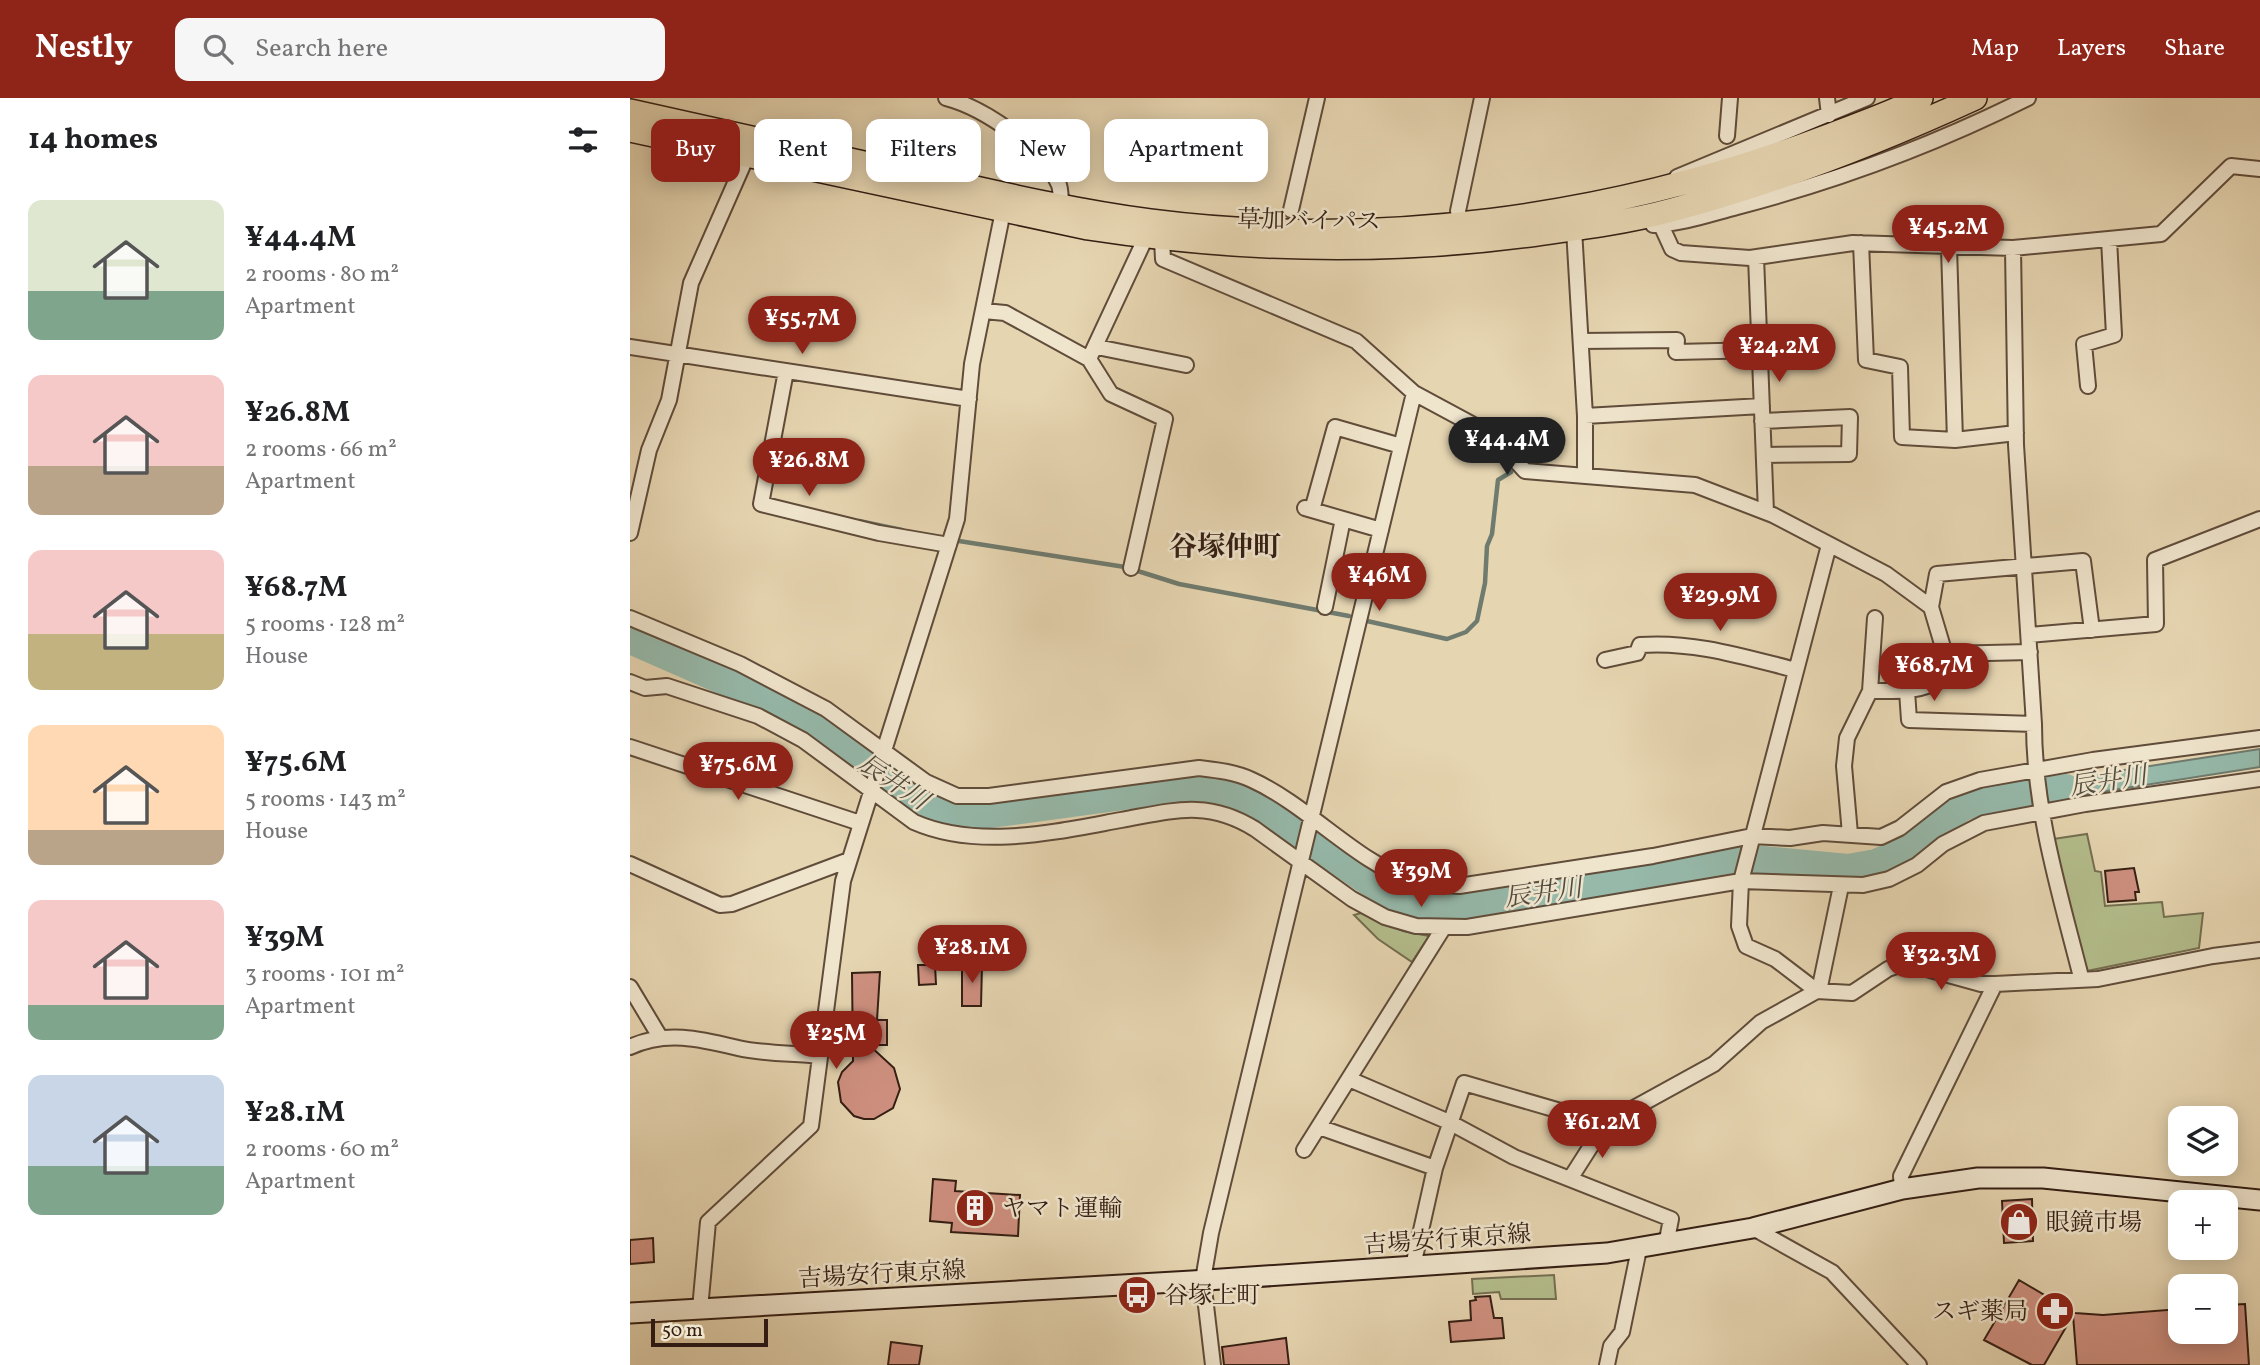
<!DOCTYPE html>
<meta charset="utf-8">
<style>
:root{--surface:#fff;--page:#f6f6f6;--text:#202124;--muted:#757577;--accent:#8f2418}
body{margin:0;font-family:Vollkorn,"Noto Serif JP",serif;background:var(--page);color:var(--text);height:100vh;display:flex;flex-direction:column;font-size:26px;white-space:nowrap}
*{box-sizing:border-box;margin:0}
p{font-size:23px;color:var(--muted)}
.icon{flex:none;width:38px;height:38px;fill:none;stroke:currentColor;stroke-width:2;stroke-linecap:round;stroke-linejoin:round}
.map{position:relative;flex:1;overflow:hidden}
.drawer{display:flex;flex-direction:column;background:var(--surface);width:630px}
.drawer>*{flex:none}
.guide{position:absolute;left:21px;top:21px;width:665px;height:63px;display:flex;gap:14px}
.fabs{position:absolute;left:1538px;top:1008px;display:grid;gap:14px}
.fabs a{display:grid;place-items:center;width:70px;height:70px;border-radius:14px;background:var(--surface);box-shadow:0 4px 18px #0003;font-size:35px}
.scale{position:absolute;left:21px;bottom:18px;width:117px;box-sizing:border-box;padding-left:7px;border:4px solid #341e13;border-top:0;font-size:19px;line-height:24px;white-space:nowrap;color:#341e13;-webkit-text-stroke:5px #efe4cc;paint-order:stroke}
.price{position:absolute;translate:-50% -60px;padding:0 16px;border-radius:24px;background:var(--accent);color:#fff;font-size:23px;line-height:46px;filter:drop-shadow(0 2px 4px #0008)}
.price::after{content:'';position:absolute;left:50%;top:42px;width:21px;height:16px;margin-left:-10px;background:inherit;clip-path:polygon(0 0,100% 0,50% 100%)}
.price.current{background:#222;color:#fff}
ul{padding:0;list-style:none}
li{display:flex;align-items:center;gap:21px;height:175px;padding:0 28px}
li span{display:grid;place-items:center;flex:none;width:196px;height:140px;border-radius:14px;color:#555}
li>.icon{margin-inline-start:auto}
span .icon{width:84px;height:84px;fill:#fffc;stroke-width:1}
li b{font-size:30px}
h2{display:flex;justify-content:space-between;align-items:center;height:84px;padding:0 28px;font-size:30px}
.chip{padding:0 24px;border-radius:14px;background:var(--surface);box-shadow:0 4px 18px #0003;font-size:24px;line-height:63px}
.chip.current{background:var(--accent);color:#fff}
header{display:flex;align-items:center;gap:42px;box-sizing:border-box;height:98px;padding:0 35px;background:var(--accent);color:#fff}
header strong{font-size:33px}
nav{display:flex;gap:38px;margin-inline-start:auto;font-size:24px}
.search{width:490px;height:63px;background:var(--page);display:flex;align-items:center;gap:18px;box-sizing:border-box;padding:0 24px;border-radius:14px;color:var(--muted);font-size:26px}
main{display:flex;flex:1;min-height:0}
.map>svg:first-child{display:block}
</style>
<header>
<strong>Nestly</strong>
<div class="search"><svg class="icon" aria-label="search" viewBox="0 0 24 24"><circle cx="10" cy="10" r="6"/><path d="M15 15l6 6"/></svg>Search here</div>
<nav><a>Map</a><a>Layers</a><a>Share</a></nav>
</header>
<main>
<section class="drawer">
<h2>14 homes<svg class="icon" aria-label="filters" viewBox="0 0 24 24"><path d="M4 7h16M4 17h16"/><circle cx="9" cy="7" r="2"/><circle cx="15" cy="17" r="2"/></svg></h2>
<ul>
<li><span style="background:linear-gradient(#dfe7d0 65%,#7fa58c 0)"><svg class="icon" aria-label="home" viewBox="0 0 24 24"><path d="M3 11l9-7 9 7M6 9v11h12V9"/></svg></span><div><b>¥44.4M</b><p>2 rooms · 80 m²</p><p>Apartment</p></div></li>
<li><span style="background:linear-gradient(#f6c9c9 65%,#b9a48a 0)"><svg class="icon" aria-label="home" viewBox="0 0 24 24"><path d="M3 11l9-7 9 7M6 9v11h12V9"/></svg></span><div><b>¥26.8M</b><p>2 rooms · 66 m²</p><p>Apartment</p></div></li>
<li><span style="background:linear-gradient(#f6c9c9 60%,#c2b280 0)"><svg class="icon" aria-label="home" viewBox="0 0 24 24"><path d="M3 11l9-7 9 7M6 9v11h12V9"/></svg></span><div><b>¥68.7M</b><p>5 rooms · 128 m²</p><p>House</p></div></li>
<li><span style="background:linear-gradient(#ffd9b3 75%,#b9a48a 0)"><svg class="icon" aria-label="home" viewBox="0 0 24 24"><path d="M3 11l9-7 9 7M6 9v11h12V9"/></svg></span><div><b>¥75.6M</b><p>5 rooms · 143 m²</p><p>House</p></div></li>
<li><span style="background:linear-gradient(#f6c9c9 75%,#7fa58c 0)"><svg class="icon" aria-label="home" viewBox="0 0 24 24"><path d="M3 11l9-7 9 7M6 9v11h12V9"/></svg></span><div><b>¥39M</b><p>3 rooms · 101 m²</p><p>Apartment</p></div></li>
<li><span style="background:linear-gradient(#c9d6e8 65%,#7fa58c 0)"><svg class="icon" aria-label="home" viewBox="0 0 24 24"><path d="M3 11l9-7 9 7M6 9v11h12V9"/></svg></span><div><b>¥28.1M</b><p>2 rooms · 60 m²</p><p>Apartment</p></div></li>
</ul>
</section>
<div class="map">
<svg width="1630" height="1267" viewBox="0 0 1630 1267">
<rect width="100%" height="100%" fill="#e6d5b1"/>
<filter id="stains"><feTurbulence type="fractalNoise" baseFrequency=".00286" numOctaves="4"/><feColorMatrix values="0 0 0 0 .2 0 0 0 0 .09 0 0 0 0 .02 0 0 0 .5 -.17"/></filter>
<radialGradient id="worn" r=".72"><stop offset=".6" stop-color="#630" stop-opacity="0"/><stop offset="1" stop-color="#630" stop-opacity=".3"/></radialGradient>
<path fill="#b4bd8c" stroke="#746e50" stroke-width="2" d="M 1457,736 L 1465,773 L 1471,774 L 1475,808 L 1532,804 L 1534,819 L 1573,815 L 1569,850 L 1457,873 L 1423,741 Z
M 731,815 L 773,833 L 799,838 L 782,864 L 748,841 L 724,817 Z
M 924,1177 L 926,1201 L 871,1201 L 869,1194 L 843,1196 L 842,1181 Z"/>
<path fill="#96b9aa" stroke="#6f7b6e" stroke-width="2" d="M 1630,651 L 1630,669 L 1400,705 L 1397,687 Z"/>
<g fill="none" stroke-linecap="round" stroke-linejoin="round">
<path stroke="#6f7b6e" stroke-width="4.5" d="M 229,423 L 272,432
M 329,443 L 495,469 L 549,486 L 719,518
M 737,523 L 817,541 L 836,534 L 847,523 L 855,485 L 857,448 L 862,436 L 868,382 L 881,374"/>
<path stroke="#96b9aa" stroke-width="28" d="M 0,542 L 155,610 L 306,711 L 346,718 L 553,690 L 596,694 L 627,708 L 761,799 L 779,807 L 800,809 L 838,806 L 1123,761 L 1218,770 L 1246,765 L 1268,755 L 1333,709 L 1364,700 L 1436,690"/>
</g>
<path fill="#cf9080" stroke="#341e13" stroke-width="2" d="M 1504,770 L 1509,794 L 1505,794 L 1506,802 L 1478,804 L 1475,773 Z
M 332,866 L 352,867 L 351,908 L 332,908 Z
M 288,867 L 305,867 L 306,886 L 289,887 Z
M 250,874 L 247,922 L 257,922 L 257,947 L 239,947 L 264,970 L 270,991 L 263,1010 L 244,1021 L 234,1021 L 224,1018 L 211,1004 L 208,984 L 212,974 L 223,963 L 222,875 Z
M 303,1081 L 326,1083 L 325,1093 L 390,1097 L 388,1138 L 321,1134 L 322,1125 L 300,1123 Z
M 1402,1101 L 1403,1143 L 1374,1145 L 1372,1103 Z
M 23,1140 L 24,1164 L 0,1166 L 0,1142 Z
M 1389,1182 L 1445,1215 L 1473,1217 L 1550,1211 L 1550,1234 L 1596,1234 L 1596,1207 L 1615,1206 L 1619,1267 L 1447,1267 L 1443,1217 L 1414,1267 L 1402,1267 L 1354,1242 Z
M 860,1198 L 864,1220 L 872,1220 L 874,1240 L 821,1244 L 819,1224 L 841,1222 L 840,1203 L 846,1202 L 845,1199 Z
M 656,1240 L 659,1267 L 594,1267 L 592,1249 Z
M 261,1244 L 292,1248 L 289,1267 L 258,1267 Z"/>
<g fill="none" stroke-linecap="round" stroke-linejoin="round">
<g stroke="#604c3a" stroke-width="18">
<path id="minor" d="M 316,0 C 354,10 413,50 429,87 C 431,93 431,102 431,109
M 1197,0 L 1199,17
M 1097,38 L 1100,0
M 1047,79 L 1237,0
M 661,112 L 687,0
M 828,113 L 852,0
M 1023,127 C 1052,126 1080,116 1107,109 C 1207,83 1306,46 1398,0
M 1031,127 L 1042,151 L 1051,155 L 1120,160 L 1223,145 L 1383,150 L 1531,136 L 1601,68 L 1630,71
M 944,131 L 955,318 L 955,378
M 532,142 L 533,161 L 726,243 L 784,295 L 862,337 L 895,373 L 1065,387 L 1143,417 L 1256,476 L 1301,509
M 1231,145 L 1236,262 L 1270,269 L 1272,339 L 1325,342 L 1386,335
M 1319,150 L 1325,342
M 1383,150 L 1386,347 L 1404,626 C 1404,713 1430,796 1451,879
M 1126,159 L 1136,414
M 354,213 L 375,215 L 459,261 L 481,296 L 535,321 L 501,470
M 951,243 L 1047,242 L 1046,254 L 1130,252
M 0,249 L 339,301
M 467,249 L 556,267
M 459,261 L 516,139
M 156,273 L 131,406 L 249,435 L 319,447
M 1458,288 L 1454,246 L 1484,237 L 1479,141
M 955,318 L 1132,308
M 1132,323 L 1220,319 L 1219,356 L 1134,357
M 675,410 L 751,432
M 682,412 L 705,329 L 771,348
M 0,435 L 19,352 L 39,302 L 61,185 L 117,58
M 1199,447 L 1111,783 L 1109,828 L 1116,848 L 1145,861 L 1187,893 L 1222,895 L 1258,871 L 1275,865 L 1351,886 L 1365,886 L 1468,881 L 1583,858 L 1630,852
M 695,509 L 713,421
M 0,520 L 110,566 L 196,611 L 296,684 L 327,698 L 359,698 L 569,670 C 586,672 605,674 622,682 C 677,707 728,765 781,782 C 796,787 813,787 829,788 L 1023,758 L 1122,738 L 1160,740 L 1193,735 L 1251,739 L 1270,730 L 1316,694 L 1350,682 L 1463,662 L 1630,640
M 1399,537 L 1526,526 L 1525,462 L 1630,421
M 1400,554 L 1315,556 L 1301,509 L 1307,476 L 1453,463 L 1462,532
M 975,562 L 1007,555 L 1010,547 C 1064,543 1114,559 1166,572
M 0,584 L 15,590 L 37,588 L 128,618 L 173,642 L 284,724 C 348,752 425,734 491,722 C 542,713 577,701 625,731 L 722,801 L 755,819 L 786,828 L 837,829 L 1111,783 L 1233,787 L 1259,781 L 1287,767 L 1313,746 L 1354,725 L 1455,706 L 1630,681
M 1240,593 C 1266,593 1291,595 1314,580 L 1315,556
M 1277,593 L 1279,622 L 1404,626
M 0,649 L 230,725
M 1220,736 L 1214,668 L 1217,640 L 1240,593 L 1245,520
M 0,766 L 90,807 L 102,806 L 219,762
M 0,889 L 30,939
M 1189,893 L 1211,788
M 0,949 C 36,932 71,941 108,950 C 134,956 163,955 190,958
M 719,981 L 819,1024 L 884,1059 L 1041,1121 L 1036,1147
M 689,1029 L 805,1070
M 674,1052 L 814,829
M 940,1081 L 975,1026
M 1272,1091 L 1271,1078 L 1365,886
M 1123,1130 L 1202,1174 L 1289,1267
M 783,1168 L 805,1070 L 834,985 L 975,1026 L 1084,966 L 1131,924 L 1187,893
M 70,1211 L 78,1124 L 181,1028 L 213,783 L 327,421 L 342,266 L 373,113
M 583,1267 L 573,1182 L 581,1135 L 784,295
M 977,1267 L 981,1248 L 992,1234 L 1009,1151"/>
</g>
<g stroke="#341e13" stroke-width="23">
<path id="secondary" d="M 0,1215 L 562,1183 L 977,1155 L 1123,1130 L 1272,1091 L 1348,1080 L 1413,1080 L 1630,1102"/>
</g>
<g stroke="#341e13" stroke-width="26">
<path id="trunk" d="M 0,13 C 97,35 195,56 292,78 C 368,95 443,113 520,123 C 744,152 982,120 1193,40 C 1226,27 1260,16 1291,0
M 0,32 L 458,130 C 608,153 756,157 907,136 C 952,130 998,124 1042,112 C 1147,84 1247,45 1345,0"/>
</g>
<use href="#minor" stroke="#efe4cc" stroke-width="14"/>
<use href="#secondary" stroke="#efe4cc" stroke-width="19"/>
<use href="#trunk" stroke="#e6d5b1" stroke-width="23"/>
</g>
<defs>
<g id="building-disc" transform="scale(2.0125)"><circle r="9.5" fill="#8f2418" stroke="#efe4cc"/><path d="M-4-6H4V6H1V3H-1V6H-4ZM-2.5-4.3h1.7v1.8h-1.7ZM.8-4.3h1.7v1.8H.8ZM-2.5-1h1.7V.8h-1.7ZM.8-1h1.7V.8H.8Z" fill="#fff"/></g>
<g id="shop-disc" transform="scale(2.0125)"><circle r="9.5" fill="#8f2418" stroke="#efe4cc"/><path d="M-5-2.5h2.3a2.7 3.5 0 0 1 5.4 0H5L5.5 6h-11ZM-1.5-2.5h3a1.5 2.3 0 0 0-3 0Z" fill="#fff"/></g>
<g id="bus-disc" transform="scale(2.0125)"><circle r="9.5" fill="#8f2418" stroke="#efe4cc"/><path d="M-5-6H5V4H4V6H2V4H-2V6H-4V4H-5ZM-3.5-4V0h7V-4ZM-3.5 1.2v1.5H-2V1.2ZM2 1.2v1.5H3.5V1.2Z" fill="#fff"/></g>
<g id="pharmacy-disc" transform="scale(2.0125)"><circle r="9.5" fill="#8f2418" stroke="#efe4cc"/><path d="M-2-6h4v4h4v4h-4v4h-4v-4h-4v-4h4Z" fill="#fff"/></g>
</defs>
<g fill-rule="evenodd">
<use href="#building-disc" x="345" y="1110"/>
<use href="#shop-disc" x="1389" y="1124"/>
<use href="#bus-disc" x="507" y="1197"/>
<use href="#pharmacy-disc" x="1425" y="1213"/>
</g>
<g text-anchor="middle" stroke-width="5" stroke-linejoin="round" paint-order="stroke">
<g font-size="24" fill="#341e13" stroke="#efe4cc">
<text transform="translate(679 122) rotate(1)" y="8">草加バイパス</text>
<text transform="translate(817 1141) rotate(-4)" y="8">吉場安行東京線</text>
<text transform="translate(252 1176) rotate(-3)" y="8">吉場安行東京線</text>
</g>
<g font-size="24" fill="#341e13" stroke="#efe4cc" text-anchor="start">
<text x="372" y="1118">ヤマト運輸</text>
<text x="1416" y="1132">眼鏡市場</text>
<text x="534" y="1205">谷塚上町</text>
<text x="1398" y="1221" text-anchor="end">スギ薬局</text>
</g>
<g font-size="26" font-style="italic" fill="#514c40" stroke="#efe4cc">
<text transform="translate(1478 682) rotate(-9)" y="9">辰井川</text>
<text transform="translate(264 683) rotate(34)" y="9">辰井川</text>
<text transform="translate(913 794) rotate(-8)" y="9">辰井川</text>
</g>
<g font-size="28" font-weight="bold" fill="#341e13" stroke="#efe4cc">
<text x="595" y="458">谷塚仲町</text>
</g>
</g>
<rect width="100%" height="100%" filter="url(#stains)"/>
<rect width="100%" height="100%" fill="url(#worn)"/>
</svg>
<div class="fabs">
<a><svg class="icon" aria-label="layers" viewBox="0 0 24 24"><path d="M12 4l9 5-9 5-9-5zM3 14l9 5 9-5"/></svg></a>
<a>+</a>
<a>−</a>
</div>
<div class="scale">50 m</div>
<b class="price" style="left:1318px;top:167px">¥45.2M</b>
<b class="price" style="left:172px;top:258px">¥55.7M</b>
<b class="price" style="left:1149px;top:286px">¥24.2M</b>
<b class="price current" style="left:877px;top:379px">¥44.4M</b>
<b class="price" style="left:179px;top:400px">¥26.8M</b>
<b class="price" style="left:749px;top:515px">¥46M</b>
<b class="price" style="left:1090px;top:535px">¥29.9M</b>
<b class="price" style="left:1304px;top:605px">¥68.7M</b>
<b class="price" style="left:108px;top:704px">¥75.6M</b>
<b class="price" style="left:791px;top:811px">¥39M</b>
<b class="price" style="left:342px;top:887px">¥28.1M</b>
<b class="price" style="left:1311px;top:894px">¥32.3M</b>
<b class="price" style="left:206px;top:973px">¥25M</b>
<b class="price" style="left:972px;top:1062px">¥61.2M</b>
<div class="guide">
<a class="chip current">Buy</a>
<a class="chip">Rent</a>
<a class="chip">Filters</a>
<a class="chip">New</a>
<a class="chip">Apartment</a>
</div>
</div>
</main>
